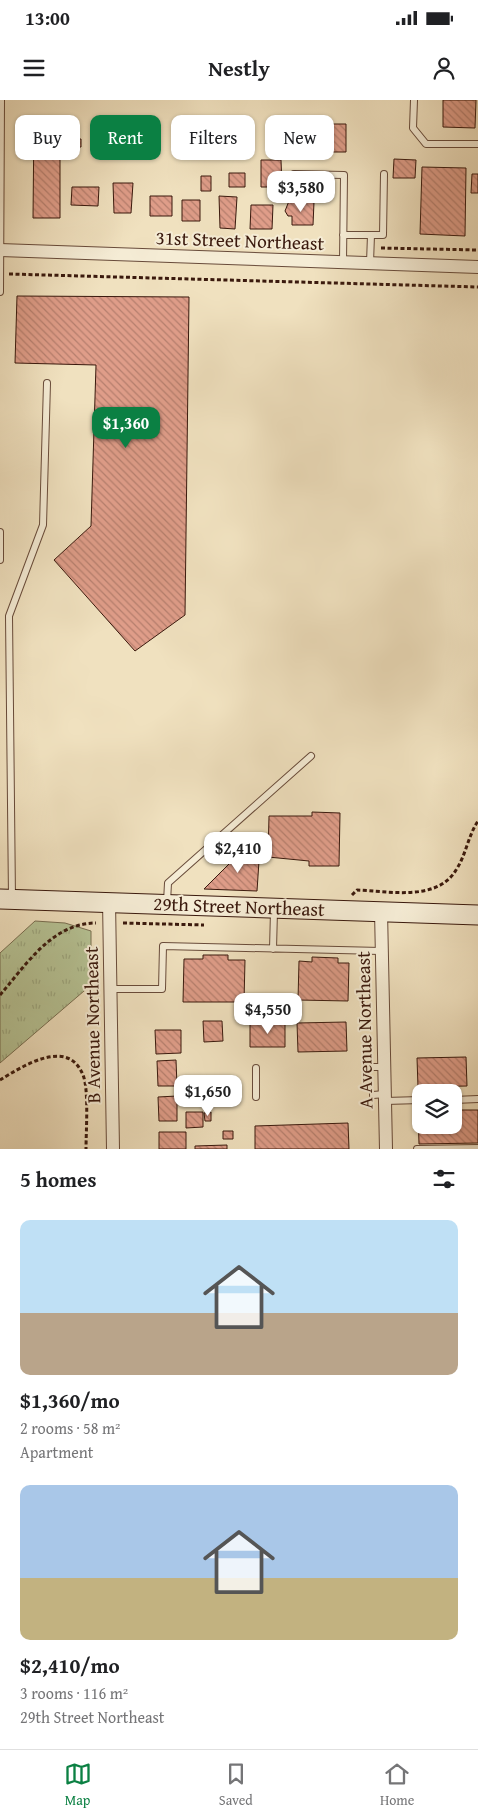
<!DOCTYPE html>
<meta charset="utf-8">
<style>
:root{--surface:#fff;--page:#f2f2f2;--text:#202124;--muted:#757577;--line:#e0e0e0;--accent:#0b8043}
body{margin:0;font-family:"Gentium Book Plus",serif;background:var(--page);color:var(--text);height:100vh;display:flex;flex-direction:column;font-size:19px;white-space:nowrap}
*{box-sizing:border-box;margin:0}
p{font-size:16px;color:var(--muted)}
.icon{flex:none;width:28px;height:28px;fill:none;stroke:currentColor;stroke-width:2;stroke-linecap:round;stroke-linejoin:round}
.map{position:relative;height:1049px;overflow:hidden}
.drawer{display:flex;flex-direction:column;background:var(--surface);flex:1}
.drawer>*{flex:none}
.hud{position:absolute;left:15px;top:15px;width:449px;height:45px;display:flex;gap:10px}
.controls{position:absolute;left:412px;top:984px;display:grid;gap:10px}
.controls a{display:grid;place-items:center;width:50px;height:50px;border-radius:10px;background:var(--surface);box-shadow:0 1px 4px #0004;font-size:25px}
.price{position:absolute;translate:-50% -42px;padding:0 11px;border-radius:10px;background:#fff;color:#222;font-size:16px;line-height:32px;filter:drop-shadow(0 1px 2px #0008)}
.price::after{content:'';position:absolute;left:50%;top:30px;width:15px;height:11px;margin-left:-8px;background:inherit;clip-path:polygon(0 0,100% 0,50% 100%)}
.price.current{background:var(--accent);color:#fff}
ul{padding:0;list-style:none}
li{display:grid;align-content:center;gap:10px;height:265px;padding:0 20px}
li span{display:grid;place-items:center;height:155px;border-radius:10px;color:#555}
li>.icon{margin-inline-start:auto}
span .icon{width:90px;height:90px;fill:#fffc;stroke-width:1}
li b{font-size:21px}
h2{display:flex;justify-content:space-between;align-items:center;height:60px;padding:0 20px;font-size:21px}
.tag{padding:0 18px;border-radius:10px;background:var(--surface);box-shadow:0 1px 4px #0004;font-size:18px;line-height:45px}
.tag.current{background:var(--accent);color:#fff}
.status{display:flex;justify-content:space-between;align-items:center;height:35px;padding:0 25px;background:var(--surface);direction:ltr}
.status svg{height:14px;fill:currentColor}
header{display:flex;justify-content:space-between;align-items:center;height:65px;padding:0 20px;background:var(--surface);font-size:22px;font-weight:700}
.tabs{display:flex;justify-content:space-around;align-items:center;height:70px;border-top:1px solid var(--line);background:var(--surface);font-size:14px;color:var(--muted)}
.tabs a{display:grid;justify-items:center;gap:2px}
.tabs .current{color:var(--accent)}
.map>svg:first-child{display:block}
</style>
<div class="status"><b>13:00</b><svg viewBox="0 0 49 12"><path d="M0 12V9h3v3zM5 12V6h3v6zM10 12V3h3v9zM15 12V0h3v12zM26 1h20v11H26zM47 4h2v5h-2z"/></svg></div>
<header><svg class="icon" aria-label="menu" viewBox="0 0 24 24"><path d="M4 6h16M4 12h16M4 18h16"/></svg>Nestly<svg class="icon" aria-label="person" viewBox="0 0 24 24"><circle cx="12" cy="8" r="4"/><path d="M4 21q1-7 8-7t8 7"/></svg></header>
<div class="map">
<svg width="478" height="1049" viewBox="0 0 478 1049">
<defs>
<pattern id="park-tufts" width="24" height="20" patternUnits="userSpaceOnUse" patternTransform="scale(1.25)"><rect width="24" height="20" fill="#b6c395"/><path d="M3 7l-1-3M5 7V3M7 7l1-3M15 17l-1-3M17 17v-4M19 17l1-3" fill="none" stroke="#9da77f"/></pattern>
<pattern id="building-back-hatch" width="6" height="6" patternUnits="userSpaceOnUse" patternTransform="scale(1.25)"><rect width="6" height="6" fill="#df9d89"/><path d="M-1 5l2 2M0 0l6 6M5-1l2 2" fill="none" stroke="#b67f6e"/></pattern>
</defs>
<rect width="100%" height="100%" fill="#f0e1bf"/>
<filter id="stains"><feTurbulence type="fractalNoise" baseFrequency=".004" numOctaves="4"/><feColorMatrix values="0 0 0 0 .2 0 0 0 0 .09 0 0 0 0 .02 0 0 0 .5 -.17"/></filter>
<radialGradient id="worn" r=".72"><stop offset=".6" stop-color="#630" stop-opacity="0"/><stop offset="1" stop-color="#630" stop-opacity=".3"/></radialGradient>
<path fill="url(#park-tufts)" stroke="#786e51" d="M 35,821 L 65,823 L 91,831 L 91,885 L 0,963 L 0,853 Z"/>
<path fill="url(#building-back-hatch)" stroke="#3a190d" d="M 443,0 L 476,0 L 475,28 L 443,27 Z
M 34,18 L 60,18 L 60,118 L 33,118 Z
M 291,24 L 346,24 L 346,52 L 291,52 Z
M 72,39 L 81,39 L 81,47 L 72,47 Z
M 269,43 L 280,43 L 280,53 L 269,53 Z
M 112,46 L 120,46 L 120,53 L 112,53 Z
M 394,59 L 416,60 L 415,78 L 393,78 Z
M 261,60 L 281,60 L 282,87 L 261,87 Z
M 422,67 L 466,68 L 465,136 L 420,134 Z
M 229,73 L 245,73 L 245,87 L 229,87 Z
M 472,74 L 478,74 L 478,93 L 471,93 Z
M 201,76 L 211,76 L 211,91 L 201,91 Z
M 113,83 L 133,83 L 131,113 L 114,113 Z
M 72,87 L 99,87 L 98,106 L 71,105 Z
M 150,96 L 172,96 L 172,116 L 150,116 Z
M 219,96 L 237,97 L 235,129 L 220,128 Z
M 182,100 L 200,100 L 200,121 L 182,121 Z
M 289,101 L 314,102 L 313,125 L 292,125 L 292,116 L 288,116 L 285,111 Z
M 251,105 L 273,105 L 272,129 L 250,129 Z
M 17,196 L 189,197 L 185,515 L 135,551 L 54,460 L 91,426 L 96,265 L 15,263 Z
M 312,712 L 340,713 L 339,766 L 309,766 L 309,761 L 268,757 L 269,716 L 312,716 Z
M 246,747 L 259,761 L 257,791 L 204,789 Z
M 203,855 L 228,855 L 228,860 L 245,860 L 244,902 L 183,902 L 184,859 L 203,859 Z
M 312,857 L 338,858 L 338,863 L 349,863 L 348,901 L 298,900 L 299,861 L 312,862 Z
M 203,921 L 222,921 L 223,941 L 204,942 Z
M 346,922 L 347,951 L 298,952 L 297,923 Z
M 250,923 L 285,923 L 285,947 L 250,947 Z
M 155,930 L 181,930 L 181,953 L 156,954 Z
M 466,957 L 467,986 L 418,987 L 417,958 Z
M 176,960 L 177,986 L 158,986 L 157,961 Z
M 185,981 L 203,981 L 203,991 L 185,992 Z
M 177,996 L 177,1021 L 159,1021 L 158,997 Z
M 454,1010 L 478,1010 L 478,1043 L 419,1044 L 418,1011 L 421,1011 L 421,1025 L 454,1025 Z
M 186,1012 L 203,1012 L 203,1027 L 186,1028 Z
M 211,1012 L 211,1021 L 205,1021 L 204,1013 Z
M 348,1023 L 349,1049 L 255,1049 L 255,1026 Z
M 223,1031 L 233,1031 L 233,1039 L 223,1039 Z
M 159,1032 L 186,1032 L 186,1049 L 159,1049 Z
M 227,1045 L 227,1049 L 195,1049 L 195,1046 Z"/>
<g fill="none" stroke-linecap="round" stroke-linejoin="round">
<g stroke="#684b3a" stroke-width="8">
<path id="lane" d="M 414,0 L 413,28 L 426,44 L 478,44
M 294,74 L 344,75 L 343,162
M 343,135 L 383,135 L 384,74
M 370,163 L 371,135
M 0,192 L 1,0
M 0,432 L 0,460
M 12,798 L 9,516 L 43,425 L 47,283
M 167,802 L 168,783 L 311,656
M 273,849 L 274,811
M 110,889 L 162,889 L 163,846 L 381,851
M 372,967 L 384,967
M 256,968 L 256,997
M 373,995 L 385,994
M 454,1000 L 478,999
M 385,1001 L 421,1000
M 417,1049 L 478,1048"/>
</g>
<g stroke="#684b3a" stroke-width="14">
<path id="street" d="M 0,150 L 478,167
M 109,801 L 113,1049
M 381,811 L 386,1049"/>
</g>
<g stroke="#3a190d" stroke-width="21">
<path id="secondary" d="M 0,799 L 478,815"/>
</g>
<path stroke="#3a190d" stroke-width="3" stroke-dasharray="4 2.5" stroke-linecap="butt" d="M 381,148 L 478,150
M 9,174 L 478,187
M 352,795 L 357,790 C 388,791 437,802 456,770 C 466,755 468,736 478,721
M 123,823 L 204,825
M 0,895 C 26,865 52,823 96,823
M 0,980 C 23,966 68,937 83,975 C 89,989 86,1031 86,1049"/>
<use href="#lane" stroke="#f5ecd5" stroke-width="6"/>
<use href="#street" stroke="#f5ecd5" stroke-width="12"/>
<use href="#secondary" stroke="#f5ecd5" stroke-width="19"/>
</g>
<g text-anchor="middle" stroke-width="4" stroke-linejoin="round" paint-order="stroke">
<g font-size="19" fill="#3a190d" stroke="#f5ecd5">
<text transform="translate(240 140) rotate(2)" y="7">31st Street Northeast</text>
<text transform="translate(239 806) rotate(2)" y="7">29th Street Northeast</text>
<text transform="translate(92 925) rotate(-91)" y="7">B Avenue Northeast</text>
<text transform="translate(364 930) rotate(-91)" y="7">A Avenue Northeast</text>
</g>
</g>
<rect width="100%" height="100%" filter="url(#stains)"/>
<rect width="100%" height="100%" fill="url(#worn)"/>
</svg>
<div class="controls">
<a><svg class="icon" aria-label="layers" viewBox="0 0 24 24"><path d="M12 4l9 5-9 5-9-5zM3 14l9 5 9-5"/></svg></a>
</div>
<b class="price" style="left:301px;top:113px">$3,580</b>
<b class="price current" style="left:126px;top:349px">$1,360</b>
<b class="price" style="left:238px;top:774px">$2,410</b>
<b class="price" style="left:268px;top:935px">$4,550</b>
<b class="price" style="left:208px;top:1017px">$1,650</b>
<div class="hud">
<a class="tag">Buy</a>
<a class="tag current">Rent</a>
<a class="tag">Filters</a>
<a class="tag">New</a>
</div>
</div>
<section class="drawer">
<h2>5 homes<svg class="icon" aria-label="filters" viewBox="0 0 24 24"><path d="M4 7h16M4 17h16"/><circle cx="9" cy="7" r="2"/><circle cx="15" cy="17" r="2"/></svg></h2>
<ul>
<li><span style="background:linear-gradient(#bfe0f5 60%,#b9a48a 0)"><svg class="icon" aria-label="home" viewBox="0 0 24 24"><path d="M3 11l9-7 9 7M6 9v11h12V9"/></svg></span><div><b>$1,360/mo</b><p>2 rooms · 58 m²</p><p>Apartment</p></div></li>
<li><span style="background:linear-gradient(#a9c7e8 60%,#c2b280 0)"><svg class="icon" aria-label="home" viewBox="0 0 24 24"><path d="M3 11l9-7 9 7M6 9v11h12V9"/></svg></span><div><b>$2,410/mo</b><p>3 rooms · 116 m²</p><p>29th Street Northeast</p></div></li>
</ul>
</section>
<nav class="tabs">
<a class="current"><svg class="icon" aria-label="map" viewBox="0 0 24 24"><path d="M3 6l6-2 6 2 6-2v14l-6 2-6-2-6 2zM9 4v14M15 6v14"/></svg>Map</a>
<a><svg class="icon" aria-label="saved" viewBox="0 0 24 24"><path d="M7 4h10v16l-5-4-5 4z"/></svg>Saved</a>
<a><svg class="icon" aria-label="home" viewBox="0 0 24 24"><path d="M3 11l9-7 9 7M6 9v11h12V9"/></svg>Home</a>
</nav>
